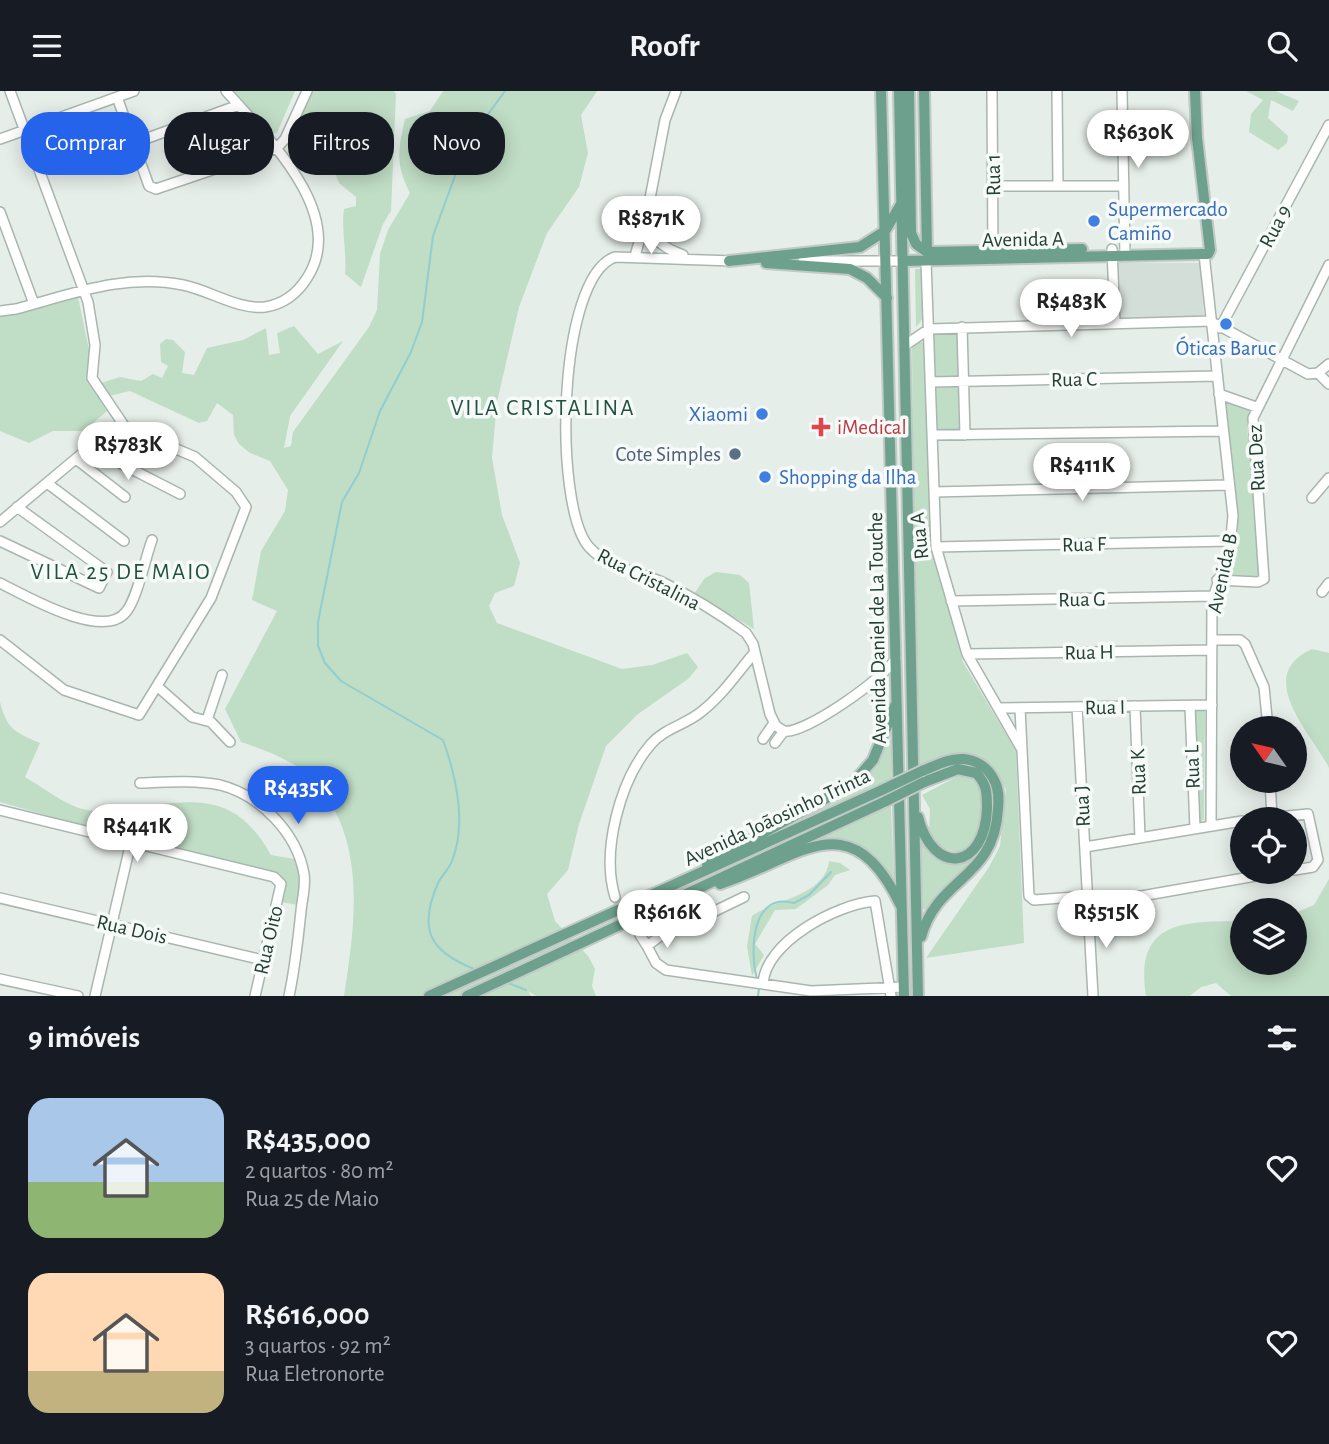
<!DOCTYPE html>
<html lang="pt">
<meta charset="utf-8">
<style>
:root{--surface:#171b24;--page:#242831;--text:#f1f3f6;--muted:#9ea1a6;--accent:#2563eb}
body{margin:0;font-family:"Alegreya Sans",sans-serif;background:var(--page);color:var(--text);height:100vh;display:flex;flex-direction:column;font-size:26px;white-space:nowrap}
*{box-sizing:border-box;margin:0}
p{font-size:23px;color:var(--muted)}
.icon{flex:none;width:38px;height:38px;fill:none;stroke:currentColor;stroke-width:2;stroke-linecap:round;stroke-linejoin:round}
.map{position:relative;height:905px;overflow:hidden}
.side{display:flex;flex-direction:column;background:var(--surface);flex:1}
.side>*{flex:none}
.top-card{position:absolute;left:21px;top:21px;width:700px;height:63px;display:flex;gap:14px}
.needle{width:46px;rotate:304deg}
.fabs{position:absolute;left:1230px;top:625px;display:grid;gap:14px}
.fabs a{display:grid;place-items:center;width:77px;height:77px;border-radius:50%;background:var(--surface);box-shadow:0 4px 18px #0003;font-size:35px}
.price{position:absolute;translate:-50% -60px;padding:0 16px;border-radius:24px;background:#fff;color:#222;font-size:23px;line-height:46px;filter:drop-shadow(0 2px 4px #0008)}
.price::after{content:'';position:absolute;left:50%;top:42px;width:21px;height:16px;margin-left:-10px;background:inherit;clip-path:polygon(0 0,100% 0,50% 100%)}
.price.current{background:var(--accent);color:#fff}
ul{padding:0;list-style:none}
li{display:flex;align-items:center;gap:21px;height:175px;padding:0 28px}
li span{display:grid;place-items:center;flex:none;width:196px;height:140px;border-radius:21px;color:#555}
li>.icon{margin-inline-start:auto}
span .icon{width:84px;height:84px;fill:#fffc;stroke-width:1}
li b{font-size:30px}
h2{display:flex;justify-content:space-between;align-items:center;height:84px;padding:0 28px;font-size:30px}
.chip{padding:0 24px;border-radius:28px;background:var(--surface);box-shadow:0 4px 18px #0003;font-size:24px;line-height:63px}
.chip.current{background:var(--accent);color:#fff}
header{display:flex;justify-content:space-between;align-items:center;height:91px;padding:0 28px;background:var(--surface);font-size:32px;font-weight:600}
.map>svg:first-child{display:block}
</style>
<header><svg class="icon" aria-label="menu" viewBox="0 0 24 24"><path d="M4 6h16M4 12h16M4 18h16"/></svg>Roofr<svg class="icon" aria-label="search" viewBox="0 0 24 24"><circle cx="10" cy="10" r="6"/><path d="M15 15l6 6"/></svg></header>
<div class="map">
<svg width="1329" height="905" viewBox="0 0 1329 905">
<rect width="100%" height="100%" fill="#e6eee9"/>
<path fill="#d4ded8" d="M 1117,172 L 1200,172 L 1204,226 L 1119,228 Z"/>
<path fill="#c0ddc5" d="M 231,0 L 295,0 L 277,42 L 272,43 Z
M 313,0 L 394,0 L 396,3 L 391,120 L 383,133 L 361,196 L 345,183 C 347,162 341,135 344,118 L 356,115 L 356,106 L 339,92 L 326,61 L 295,41 Z
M 443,0 L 597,0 L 581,24 L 588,62 L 579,96 L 547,142 L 519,216 L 497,311 L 492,367 L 502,424 L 520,472 L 514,495 L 495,502 L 489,515 L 497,532 L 622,578 L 652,574 L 687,562 L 698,576 L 688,588 L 638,623 L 606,655 L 579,733 L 568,779 L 547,803 L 555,830 L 588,865 L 595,878 L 592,895 L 596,905 L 536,905 L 528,900 L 531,905 L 344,905 C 354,840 366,763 326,705 C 321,698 316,689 309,684 C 289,668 265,659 241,651 L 225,618 L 277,520 L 252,509 L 261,460 L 285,420 L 288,399 L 270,370 L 250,362 L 239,353 L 234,344 L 233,324 L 217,312 L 207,330 L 199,332 L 130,300 L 109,305 L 101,292 L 120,286 L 141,290 L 153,283 L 162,287 L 168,275 L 161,271 L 160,253 L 166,248 L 173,249 L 185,261 L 182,282 L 194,284 L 207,257 L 243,249 L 266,237 L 269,264 L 280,262 L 277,242 L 294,235 L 318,263 L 343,250 L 290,325 L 284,357 L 291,355 L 293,341 L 369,236 L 377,219 L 380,163 L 388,139 L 410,102 C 395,73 398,59 405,28 L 430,20 Z
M 1246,0 L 1275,0 L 1299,10 L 1293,20 L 1271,9 L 1268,27 L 1288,45 L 1287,52 L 1278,59 L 1249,41 L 1251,23 L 1263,9 Z
M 915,178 L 924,178 L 925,225 L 916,236 Z
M 78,206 L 90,263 L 87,286 L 107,320 L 84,340 L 53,340 L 29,352 L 0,340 L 0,224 L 30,220 Z
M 958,239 L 959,286 L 934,287 L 933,240 Z
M 920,249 L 924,253 L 933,459 L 963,571 L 1016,660 L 1024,852 L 926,867 L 989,776 L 1000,755 L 1006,698 C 974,652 963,665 916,680 L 912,257 Z
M 958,293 L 959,340 L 935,341 L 933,294 Z
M 1224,308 L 1251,317 L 1247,336 L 1263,489 L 1226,486 L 1238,441 Z
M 716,481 L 740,484 L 749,492 L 754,538 L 694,503 L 705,487 Z
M 1312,558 L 1329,562 L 1329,677 C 1313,644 1252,585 1312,558 Z
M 0,611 C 7,638 14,641 40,652 L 25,686 C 44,697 66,715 87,719 C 97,721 110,718 120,717 C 187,712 232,694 271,764 L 295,768 L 302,784 L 298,814 L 281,811 L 284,789 L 278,783 L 84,735 L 0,711 Z
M 1194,619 L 1205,620 L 1204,729 L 1198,731 Z
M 891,649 L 891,688 L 810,731 L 806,724 C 848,703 864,692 885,650 Z
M 962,683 L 974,689 L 982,698 C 982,710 984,725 982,737 C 975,768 945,766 929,744 L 930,718 L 922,704 Z
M 891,715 L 894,789 C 869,758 854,746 813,750 Z
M 923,752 L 940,768 L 974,764 L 984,752 L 978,768 L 926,819 L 921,817 L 920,753 Z
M 829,770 L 840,772 L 850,779 L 835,784 L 828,794 L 796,818 L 775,819 L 755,853 L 764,864 L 752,885 L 747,855 L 752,825 C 774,809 826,804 829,770 Z
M 1329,788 L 1329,905 L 1231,905 L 1216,892 L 1201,896 L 1190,905 L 1146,905 C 1134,828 1185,831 1242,830 L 1242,872 L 1295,872 L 1295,822 L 1314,814 Z"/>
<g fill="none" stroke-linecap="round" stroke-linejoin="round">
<path stroke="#92cdcf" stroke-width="2" d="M 474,878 C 429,860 418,838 438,792 C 442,784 449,778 452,770 C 467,732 456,685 443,649 L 341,590 L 325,572 L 318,555 L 318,531 L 342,411 L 359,382 L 380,320 L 411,261 L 422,231 L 433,145 L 467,52 L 505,0
M 757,888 C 750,863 750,800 794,812 L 809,804 L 831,781
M 508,892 L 526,899
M 758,905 L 759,897"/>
<path stroke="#c0cbc5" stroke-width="9" stroke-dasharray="9 4.5" stroke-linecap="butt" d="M 615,806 L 640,844"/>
<g stroke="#a9b6af" stroke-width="12">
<path id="minor" d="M 992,0 L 993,166
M 1057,0 L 1058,94
M 1122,0 L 1125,165
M 117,6 L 149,95 L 156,98 L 277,57 L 285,48 L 307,0
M 0,48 L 134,0
M 134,52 L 239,14
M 993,95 L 1124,95
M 0,121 L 34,213
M 648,126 C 649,148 664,157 683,164
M 1112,158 L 1115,232
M 1204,163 L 1233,425 L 1230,456 L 1212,510 L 1211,734
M 635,165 L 647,123 L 665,29 L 676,0
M 733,170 L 615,166 C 557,186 553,415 589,456 C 608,477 635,480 660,490 C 689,504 720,523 746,542 L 753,553 L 770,623 L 776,635 L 784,640 C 804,644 886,586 896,567
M 803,170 L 903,170
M 926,170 L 936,456 L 967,563 L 1021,657
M 0,220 L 16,218 C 72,203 125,182 183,194 C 209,199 238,219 265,216 C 284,213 297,203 307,187 C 349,123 265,44 226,0
M 1216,233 L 1308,283 L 1318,282 L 1329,273
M 962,236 L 965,344
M 1220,237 L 1329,34
M 904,255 L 929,238 L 1212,230
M 1318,282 L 1329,293
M 930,291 L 1217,285
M 1219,303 L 1256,316
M 932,344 L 1223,340
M 96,355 L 108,366 L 180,403
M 76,368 L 125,406
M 47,392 L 124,450
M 934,401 L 1229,394
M 1312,407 L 1329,387
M 0,431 L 85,360 L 108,350 L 125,336
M 0,450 L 99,497 L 107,481 L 17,416
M 936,456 L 1231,450
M 1217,489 L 1258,491 L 1264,488 L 1253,327 L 1329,174
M 0,492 C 26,505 103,550 126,521 C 137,508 145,468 152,449
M 1322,501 L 1329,492
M 951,510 L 1213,505
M 0,549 L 64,599 L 139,624 L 211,507 L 246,416 L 236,401 L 195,366 L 125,336 L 92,287 L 95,254 L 88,211 L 10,0
M 1212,549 L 1240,549 L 1245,553 L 1264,596 L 1268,637
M 967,563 L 1211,559
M 158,596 L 192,626 L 211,631 L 230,651
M 1135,615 L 1140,747
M 1190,615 L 1195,737
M 1077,616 L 1093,905
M 999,617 L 1212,614
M 1020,617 L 1029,805 L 1034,809 L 1088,805
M 207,629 L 222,584
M 763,648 L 774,632
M 775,652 L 784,640
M 1270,690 L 1272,726
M 140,692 C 166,691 195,689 220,694 C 260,704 297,742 304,783 C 306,796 302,808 301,820 C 298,849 295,877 289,905
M 0,719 L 274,786 L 281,793
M 1256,728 L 1308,723 L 1318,769 L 1313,776 L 1295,779
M 1085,756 L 1242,730
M 615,806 C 601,760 620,689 651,653 C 665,637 685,634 701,621 C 722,605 738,581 755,561
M 744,806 L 713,821 L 696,833 L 663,843 L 647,855 L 656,872 L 666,879 L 811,900 L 904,896
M 0,807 L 263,869
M 664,813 L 675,825 L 697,819 L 708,824
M 1090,814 L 1284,780
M 640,844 L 647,855
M 0,888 L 78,905
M 763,893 C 765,851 837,813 875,810 L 891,905
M 95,905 L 131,751
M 255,905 L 281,793"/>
</g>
<g stroke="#c2c9c6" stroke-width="14">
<path id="major" d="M 881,0 L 904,905
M 899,0 L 918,905
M 909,0 L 911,142 L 916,153 L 927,161
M 924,0 L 927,161
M 1195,0 L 1197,47 L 1210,159 L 1208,163 L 1203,163
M 927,161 L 1082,158
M 729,170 L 860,156 L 885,140 L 901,113
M 903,170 L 1203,163
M 766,172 L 850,178 L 867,187 L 887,207
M 918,726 C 933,785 985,780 987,717 C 987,702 987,693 976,682 L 958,678 L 924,691
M 707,773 L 852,693 L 873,669 L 895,615
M 720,793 C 802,766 850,709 901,815
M 921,846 C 938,785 994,789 998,718 C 999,707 999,697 993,687 C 987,676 976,669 963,668 C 949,667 935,675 922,680
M 429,905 L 882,699
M 467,905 L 886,710"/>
</g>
<use href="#minor" stroke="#fff" stroke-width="9"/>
<use href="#major" stroke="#6da18d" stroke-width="10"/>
<g stroke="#c2c9c6" stroke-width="14" stroke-linecap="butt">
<path id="major-bridge" d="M 882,699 L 922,680
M 886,710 L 924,691"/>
</g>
<use href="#major-bridge" stroke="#6da18d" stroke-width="10"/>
</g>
<g fill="#3f7fe0" stroke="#f6faf8" stroke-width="2.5">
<circle cx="1094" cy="130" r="7"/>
<circle cx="1226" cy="233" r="7"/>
<circle cx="762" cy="323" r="7"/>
<circle cx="765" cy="386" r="7"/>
</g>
<path fill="#e0444e" stroke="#f6faf8" stroke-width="2.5" d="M817.5 325.5h7v7h7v7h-7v7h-7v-7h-7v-7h7z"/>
<circle fill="#5c6f8a" stroke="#f6faf8" stroke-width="2.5" cx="735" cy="363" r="7"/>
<g text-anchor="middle" stroke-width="7" stroke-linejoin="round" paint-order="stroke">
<g font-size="21" fill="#263f35" stroke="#f6faf8">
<text transform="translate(993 84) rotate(-91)" y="7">Rua 1</text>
<text transform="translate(1275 135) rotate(-62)" y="7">Rua 9</text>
<text transform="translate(1023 148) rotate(-1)" y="7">Avenida A</text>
<text transform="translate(1074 288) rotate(-1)" y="7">Rua C</text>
<text transform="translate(1256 367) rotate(-93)" y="7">Rua Dez</text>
<text transform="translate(919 445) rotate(-96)" y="7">Rua A</text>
<text transform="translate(1084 453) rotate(-1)" y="7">Rua F</text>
<text transform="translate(1222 482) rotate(-78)" y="7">Avenida B</text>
<text transform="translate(649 488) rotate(27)" y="7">Rua Cristalina</text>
<text transform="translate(1082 508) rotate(-1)" y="7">Rua G</text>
<text transform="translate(877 537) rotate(-91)" y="7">Avenida Daniel de La Touche</text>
<text transform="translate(1089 561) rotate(-1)" y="7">Rua H</text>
<text transform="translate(1105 616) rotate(-1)" y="7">Rua I</text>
<text transform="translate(1192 676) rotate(-92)" y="7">Rua L</text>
<text transform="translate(1138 681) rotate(-92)" y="7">Rua K</text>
<text transform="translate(1082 715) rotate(-93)" y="7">Rua J</text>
<text transform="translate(777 726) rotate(-25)" y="7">Avenida Joãosinho Trinta</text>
<text transform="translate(132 838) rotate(13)" y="7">Rua Dois</text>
<text transform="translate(268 849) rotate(-77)" y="7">Rua Oito</text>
</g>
<g font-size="21" fill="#366cbe" stroke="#f6faf8" text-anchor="start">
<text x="1108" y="125">Supermercado<tspan x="1108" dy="24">Camiño</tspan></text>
<text x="1226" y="264" text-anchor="middle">Óticas Baruc</text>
<text x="748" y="330" text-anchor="end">Xiaomi</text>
<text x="779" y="393">Shopping da Ilha</text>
</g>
<g font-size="21" fill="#be3a42" stroke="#f6faf8" text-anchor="start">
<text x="837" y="343">iMedical</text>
</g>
<g font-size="21" fill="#4e5e75" stroke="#f6faf8" text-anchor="end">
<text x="721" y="370">Cote Simples</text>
</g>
<g font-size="23" letter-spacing="2" fill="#22513f" stroke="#f6faf8">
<text x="543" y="324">VILA CRISTALINA</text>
<text x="121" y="488">VILA 25 DE MAIO</text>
</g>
</g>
</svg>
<div class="fabs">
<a><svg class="needle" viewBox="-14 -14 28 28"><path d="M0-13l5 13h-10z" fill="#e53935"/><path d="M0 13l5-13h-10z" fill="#9ea1a6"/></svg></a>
<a><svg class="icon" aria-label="locate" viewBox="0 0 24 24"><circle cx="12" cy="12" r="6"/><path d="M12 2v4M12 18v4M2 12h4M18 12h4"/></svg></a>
<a><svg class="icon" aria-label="layers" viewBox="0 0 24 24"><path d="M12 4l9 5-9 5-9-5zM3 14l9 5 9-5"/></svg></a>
</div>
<b class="price" style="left:1138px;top:79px">R$630K</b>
<b class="price" style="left:651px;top:165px">R$871K</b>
<b class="price" style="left:1071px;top:248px">R$483K</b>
<b class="price" style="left:128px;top:391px">R$783K</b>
<b class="price" style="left:1082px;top:412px">R$411K</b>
<b class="price current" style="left:298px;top:735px">R$435K</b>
<b class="price" style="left:137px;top:773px">R$441K</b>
<b class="price" style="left:667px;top:859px">R$616K</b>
<b class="price" style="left:1106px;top:859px">R$515K</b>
<div class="top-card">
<a class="chip current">Comprar</a>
<a class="chip">Alugar</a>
<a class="chip">Filtros</a>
<a class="chip">Novo</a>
</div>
</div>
<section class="side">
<h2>9 imóveis<svg class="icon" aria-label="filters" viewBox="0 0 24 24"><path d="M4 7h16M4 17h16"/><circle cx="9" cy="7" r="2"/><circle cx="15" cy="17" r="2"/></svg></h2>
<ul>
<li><span style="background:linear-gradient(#a9c7e8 60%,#8fb573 0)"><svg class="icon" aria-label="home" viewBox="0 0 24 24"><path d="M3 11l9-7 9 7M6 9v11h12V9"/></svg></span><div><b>R$435,000</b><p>2 quartos · 80 m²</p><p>Rua 25 de Maio</p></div><svg class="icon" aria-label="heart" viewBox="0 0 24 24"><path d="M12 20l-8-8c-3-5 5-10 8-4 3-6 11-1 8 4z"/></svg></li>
<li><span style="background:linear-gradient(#ffd9b3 70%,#c2b280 0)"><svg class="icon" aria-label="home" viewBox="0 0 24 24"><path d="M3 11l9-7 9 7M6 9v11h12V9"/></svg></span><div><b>R$616,000</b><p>3 quartos · 92 m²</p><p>Rua Eletronorte</p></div><svg class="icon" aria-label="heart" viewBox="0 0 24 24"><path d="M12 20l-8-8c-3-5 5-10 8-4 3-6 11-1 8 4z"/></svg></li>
</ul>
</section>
